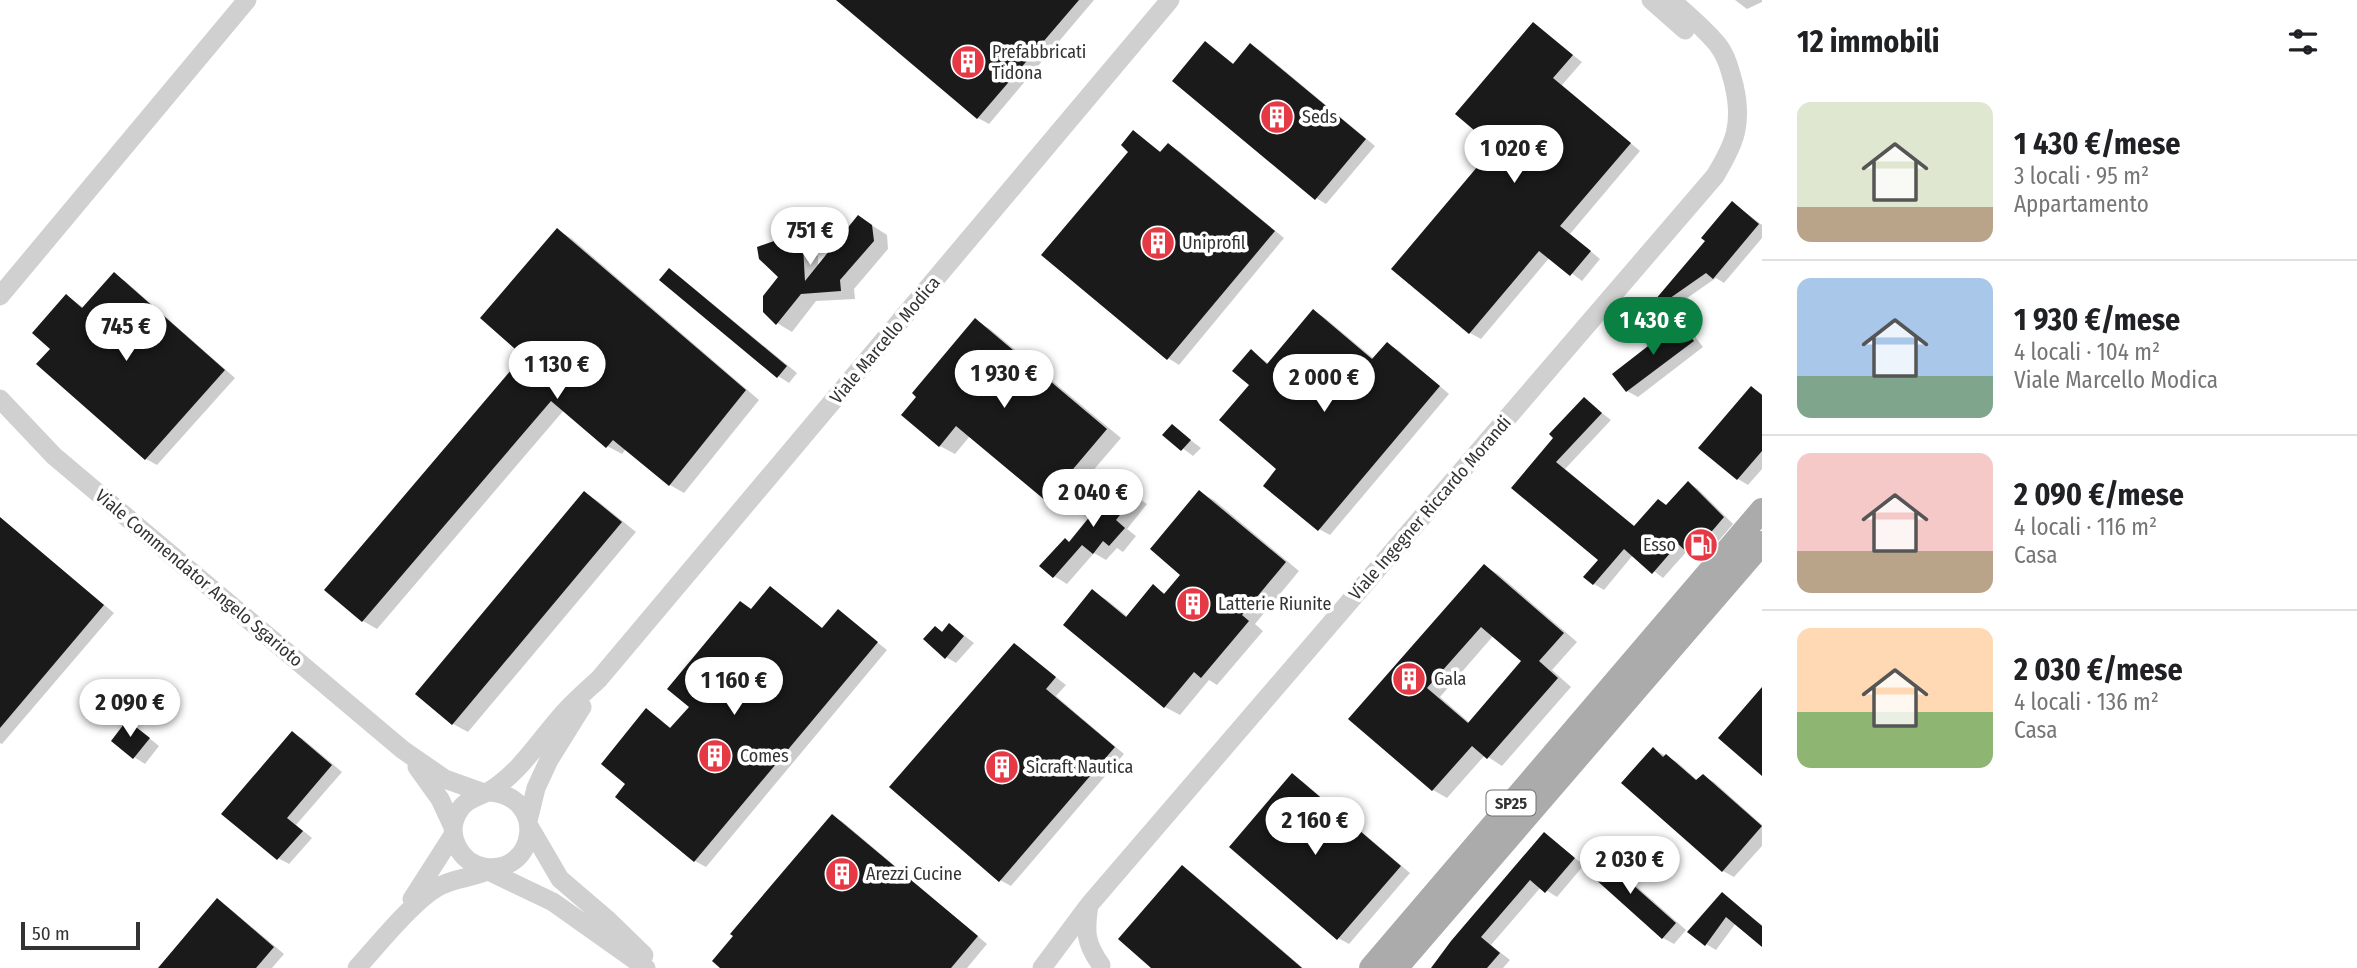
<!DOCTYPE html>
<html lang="it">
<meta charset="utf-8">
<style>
:root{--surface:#fff;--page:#f2f2f2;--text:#202124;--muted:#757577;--line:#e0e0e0;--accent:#0b8043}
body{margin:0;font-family:"Fira Sans Condensed",sans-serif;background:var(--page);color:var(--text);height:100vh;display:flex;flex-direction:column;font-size:26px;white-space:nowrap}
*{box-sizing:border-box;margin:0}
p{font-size:23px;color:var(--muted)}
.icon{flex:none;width:38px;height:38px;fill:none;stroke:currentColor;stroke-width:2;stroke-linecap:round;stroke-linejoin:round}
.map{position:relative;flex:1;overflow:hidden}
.drawer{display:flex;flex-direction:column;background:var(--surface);width:595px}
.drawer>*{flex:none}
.scale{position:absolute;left:21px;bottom:18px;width:119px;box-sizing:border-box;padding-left:7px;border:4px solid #333;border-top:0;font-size:19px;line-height:24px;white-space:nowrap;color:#333;-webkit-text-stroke:5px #fff;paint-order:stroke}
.price{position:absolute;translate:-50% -60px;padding:0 16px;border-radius:24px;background:#fff;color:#222;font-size:23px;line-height:46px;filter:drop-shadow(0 2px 4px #0008)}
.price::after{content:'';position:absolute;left:50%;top:42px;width:21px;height:16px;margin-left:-10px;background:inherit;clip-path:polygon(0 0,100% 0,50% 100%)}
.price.on{background:var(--accent);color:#fff}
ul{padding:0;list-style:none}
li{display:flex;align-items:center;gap:21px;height:175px;padding:0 35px}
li+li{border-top:2px solid var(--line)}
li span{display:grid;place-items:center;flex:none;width:196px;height:140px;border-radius:14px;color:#555}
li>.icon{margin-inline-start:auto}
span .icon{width:84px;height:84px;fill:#fffc;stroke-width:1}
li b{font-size:30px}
h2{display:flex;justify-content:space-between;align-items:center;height:84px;padding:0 35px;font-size:30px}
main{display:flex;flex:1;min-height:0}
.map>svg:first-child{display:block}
</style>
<main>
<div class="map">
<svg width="1762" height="968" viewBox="0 0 1762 968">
<rect width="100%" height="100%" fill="#fff"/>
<path fill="#0003" fill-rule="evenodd" d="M 847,0 L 1094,0 L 989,124 L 978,118 L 843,4 Z
M 1735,0 L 1762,0 L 1762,2 L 1747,9 Z
M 1533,24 L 1582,62 L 1562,85 L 1640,151 L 1570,234 L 1600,259 L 1582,281 L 1550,257 L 1481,339 L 1470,333 L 1496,147 Z
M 1206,43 L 1235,65 L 1250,45 L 1261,51 L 1375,146 L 1326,204 L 1316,198 Z
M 1134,132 L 1162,153 L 1168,145 L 1179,151 L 1284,238 L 1179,365 L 1168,358 L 1131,151 Z
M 1733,203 L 1762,225 L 1762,238 L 1724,283 L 1716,278 L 1664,314 L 1654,309 L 1708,241 Z
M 859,217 L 887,235 L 888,249 L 854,289 L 855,299 L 816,301 L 792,332 L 777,323 L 781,277 L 791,237 L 818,256 L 818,268 Z
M 557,230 L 571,238 L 759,400 L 684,493 L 670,485 L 626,449 L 622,454 L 607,446 L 564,410 L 377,629 L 363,621 L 327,590 L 525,355 Z
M 669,270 L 680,277 L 797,373 L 789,383 L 778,376 Z
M 114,275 L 125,281 L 235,378 L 157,465 L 146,459 L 52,349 L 67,296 L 84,308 Z
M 1314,311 L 1325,318 L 1374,359 L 1387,344 L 1398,350 L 1449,394 L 1330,535 L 1319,529 L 1279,469 L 1251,385 L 1251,351 L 1269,364 Z
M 975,320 L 990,329 L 1121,438 L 1061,508 L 1047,500 L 970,436 L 955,454 L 940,446 Z
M 1680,324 L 1690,330 L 1703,347 L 1638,397 L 1627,391 Z
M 1752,388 L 1762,394 L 1762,469 L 1748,485 L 1738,479 Z
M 1584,399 L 1611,420 L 1565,469 L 1635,527 L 1667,506 L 1688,483 L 1698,489 L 1733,524 L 1716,544 L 1723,550 L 1709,566 L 1688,550 L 1663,578 L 1633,555 L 1604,590 L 1594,584 L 1600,560 L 1513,488 L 1556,438 Z
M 1172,426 L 1201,448 L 1193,456 L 1165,435 Z
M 1113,481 L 1147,504 L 1127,529 L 1136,536 L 1123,552 L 1117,548 L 1106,560 L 1094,553 L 1067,584 L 1054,576 L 1070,543 L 1111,494 Z
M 1199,492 L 1214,500 L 1299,571 L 1255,624 L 1263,631 L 1217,685 L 1209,680 L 1180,715 L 1165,707 L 1065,625 L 1093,592 L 1107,600 L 1128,617 L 1153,587 L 1166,594 L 1183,574 Z
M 585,493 L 599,502 L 636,532 L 468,732 L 453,724 L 417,694 Z
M 0,518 L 114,613 L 2,744 L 0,743 Z
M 1484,566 L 1498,574 L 1577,642 L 1552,670 L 1571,687 L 1502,766 L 1485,755 L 1447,798 L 1433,790 L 1351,719 ZM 1494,635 L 1524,661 L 1470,723 L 1440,697 Z
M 771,588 L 823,629 L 838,611 L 887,650 L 706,867 L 695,861 L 617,796 L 628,784 L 657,717 L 672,729 L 692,707 L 741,603 L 752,610 Z
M 950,625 L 974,643 L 956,663 L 946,657 L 935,628 L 944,632 Z
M 1014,645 L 1066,685 L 1056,696 L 1124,754 L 1011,886 L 1000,880 Z
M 138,729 L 159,746 L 145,764 L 134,757 Z
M 293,733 L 303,739 L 342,772 L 296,825 L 312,838 L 289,864 L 278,858 Z
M 1653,749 L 1677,762 L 1698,781 L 1703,776 L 1714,782 L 1762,825 L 1762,846 L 1734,877 L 1723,871 L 1623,783 Z
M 1292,776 L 1303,782 L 1410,873 L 1349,944 L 1338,938 Z
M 832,816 L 843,822 L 987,944 L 967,968 L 723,968 Z
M 1545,835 L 1584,865 L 1557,897 L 1541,887 L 1491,945 L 1510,960 L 1503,968 L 1432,968 Z
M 1599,856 L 1609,862 L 1686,930 L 1674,944 L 1663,938 Z
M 1182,867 L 1193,874 L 1303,968 L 1154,968 Z
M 1723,895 L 1762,925 L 1762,945 L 1736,923 L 1716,950 L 1706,944 Z
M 218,901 L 228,907 L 284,954 L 272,968 L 160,968 Z"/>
<path fill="#1a1a1a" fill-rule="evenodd" d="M 836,0 L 1079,0 L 977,119 Z
M 1533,22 L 1573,55 L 1553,78 L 1631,143 L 1560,226 L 1591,251 L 1570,276 L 1539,251 L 1469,334 L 1391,269 L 1494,147 L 1455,114 Z
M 1205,41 L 1233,64 L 1250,43 L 1366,139 L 1315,200 L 1172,81 Z
M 1133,130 L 1160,152 L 1168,143 L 1275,231 L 1167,360 L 1041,255 L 1128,152 L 1121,145 Z
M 1732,201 L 1759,224 L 1713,279 L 1706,273 L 1653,310 L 1649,307 L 1705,241 L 1701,238 Z
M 858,215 L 872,225 L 874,241 L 840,280 L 841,291 L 801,294 L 776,325 L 763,312 L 763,296 L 778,277 L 759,259 L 757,247 L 791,235 L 803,246 L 805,281 Z
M 557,228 L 746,390 L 669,486 L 613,440 L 606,448 L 551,401 L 362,622 L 324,590 L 523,356 L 480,318 Z
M 669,268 L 787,366 L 777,378 L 659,280 Z
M 114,272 L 225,370 L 145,460 L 36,364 L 50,349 L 32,333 L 66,294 L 82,308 Z
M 1313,309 L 1372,359 L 1387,342 L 1440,386 L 1318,531 L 1263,486 L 1276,469 L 1219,420 L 1249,385 L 1232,371 L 1251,349 L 1267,364 Z
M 975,318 L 1107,429 L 1046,501 L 956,426 L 939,447 L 901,415 L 916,397 L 912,393 Z
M 1679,322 L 1694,341 L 1626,392 L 1612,374 Z
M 1751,386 L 1762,395 L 1762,451 L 1737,480 L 1698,448 Z
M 1584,397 L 1602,413 L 1556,462 L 1634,526 L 1658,499 L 1666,505 L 1688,481 L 1724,517 L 1707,537 L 1714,543 L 1698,562 L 1678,544 L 1652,574 L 1624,549 L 1593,585 L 1583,577 L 1598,560 L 1511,488 L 1553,438 L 1549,434 Z
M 1172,424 L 1191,440 L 1181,451 L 1162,435 Z
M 1113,478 L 1135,496 L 1116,520 L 1125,528 L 1109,546 L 1103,541 L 1093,554 L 1082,545 L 1053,578 L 1039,566 L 1065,538 L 1069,542 L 1108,494 L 1103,490 Z
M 1199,490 L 1286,562 L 1242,615 L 1249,621 L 1201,678 L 1194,672 L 1164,708 L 1063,625 L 1092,589 L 1126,617 L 1153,584 L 1164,594 L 1180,575 L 1150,549 Z
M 584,491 L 622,522 L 452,725 L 415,694 Z
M 0,517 L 104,605 L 0,728 Z
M 1484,564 L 1564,633 L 1539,661 L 1558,678 L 1487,759 L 1472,746 L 1432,791 L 1348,719 ZM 1481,627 L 1521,661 L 1468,723 L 1427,688 Z
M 770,586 L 822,628 L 838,609 L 878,642 L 694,862 L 615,797 L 625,784 L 601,764 L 646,708 L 670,728 L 689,707 L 667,689 L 740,601 L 751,609 Z
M 949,623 L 964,636 L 945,659 L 923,639 L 935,626 L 942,632 Z
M 1014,643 L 1056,677 L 1046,689 L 1115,747 L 999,882 L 889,787 Z
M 1762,687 L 1762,776 L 1718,738 Z
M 127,720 L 150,738 L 133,759 L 111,741 Z
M 292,731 L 332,765 L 287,818 L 303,831 L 277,860 L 221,814 Z
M 1653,747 L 1663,757 L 1666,754 L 1696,780 L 1703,774 L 1762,826 L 1722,872 L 1621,783 Z
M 1292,773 L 1401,866 L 1337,940 L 1229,847 Z
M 832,814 L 978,936 L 951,968 L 720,968 L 712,961 L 733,936 L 730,934 Z
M 1544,832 L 1575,858 L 1545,893 L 1530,880 L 1481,937 L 1500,953 L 1487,968 L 1431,968 L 1451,941 Z
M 1598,854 L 1676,923 L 1662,939 L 1584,869 Z
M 1182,865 L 1302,968 L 1151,968 L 1118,939 Z
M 1722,892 L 1762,926 L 1762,947 L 1726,917 L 1705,946 L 1687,932 Z
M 217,898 L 274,947 L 256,968 L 158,968 Z"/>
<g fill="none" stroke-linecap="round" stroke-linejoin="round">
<path stroke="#d0d0d0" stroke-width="19" d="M 1651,0 L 1685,30
M 0,296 L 247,0
M 0,399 L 54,456 L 403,750 L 445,779 L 484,793
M 417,767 L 440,799 L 453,827
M 489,792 C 549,796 536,876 484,867 C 460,863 446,835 457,814 C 465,798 478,798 491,790 C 519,773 539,741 561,716 C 572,703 586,691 599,679 L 1170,0
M 528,821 L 536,788 L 549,760 L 582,707
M 529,826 L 560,879 L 609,921 L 644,955
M 480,867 L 553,902 L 646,968
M 412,899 L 453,835
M 1089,905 C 1085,931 1085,943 1101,965
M 357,968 C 377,946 413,901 438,887 C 455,877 476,878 494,868
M 1042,968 L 1089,905 L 1715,176 C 1735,143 1743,124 1734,85 C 1730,70 1727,57 1718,45 C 1704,28 1687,14 1671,0"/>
<path stroke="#ababab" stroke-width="24" d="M 1371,968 L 1762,510
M 1396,968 L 1762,543"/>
</g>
<defs>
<g id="building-disc" transform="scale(1.75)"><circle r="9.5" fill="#e63946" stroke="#fff"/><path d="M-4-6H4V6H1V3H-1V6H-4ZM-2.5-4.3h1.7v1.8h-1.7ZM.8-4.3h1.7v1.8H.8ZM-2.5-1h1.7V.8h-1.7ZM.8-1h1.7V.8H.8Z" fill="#fff"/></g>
<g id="fuel-disc" transform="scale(1.75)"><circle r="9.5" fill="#e63946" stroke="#fff"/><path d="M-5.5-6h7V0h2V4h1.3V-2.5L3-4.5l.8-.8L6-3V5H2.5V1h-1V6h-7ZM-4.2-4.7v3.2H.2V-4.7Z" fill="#fff"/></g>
</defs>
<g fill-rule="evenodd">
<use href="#building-disc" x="968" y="62"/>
<use href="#building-disc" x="1277" y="117"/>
<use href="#building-disc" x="1158" y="243"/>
<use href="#fuel-disc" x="1701" y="545"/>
<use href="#building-disc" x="1193" y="604"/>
<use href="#building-disc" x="1409" y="679"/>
<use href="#building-disc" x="715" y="756"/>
<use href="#building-disc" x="1002" y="767"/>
<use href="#building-disc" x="842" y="874"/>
</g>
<g text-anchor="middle" stroke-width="7" stroke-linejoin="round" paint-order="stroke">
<rect fill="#fff" stroke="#707070" stroke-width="2" x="1486.5" y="790.5" width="49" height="25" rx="5"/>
<g font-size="16" font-weight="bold" fill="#333">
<text x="1511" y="809">SP25</text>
</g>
<g font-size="18" fill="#333" stroke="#fff" text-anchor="start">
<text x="992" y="58">Prefabbricati<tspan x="992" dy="21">Tidona</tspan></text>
<text x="1302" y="123">Seds</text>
<text x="1182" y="249">Uniprofil</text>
<text x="1676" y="551" text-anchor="end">Esso</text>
<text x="1218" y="610">Latterie Riunite</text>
<text x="1434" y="685">Gala</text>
<text x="740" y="762">Comes</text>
<text x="1026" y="773">Sicraft Nautica</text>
<text x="866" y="880">Arezzi Cucine</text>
</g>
<g font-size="18" fill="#333" stroke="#fff">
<text transform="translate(885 340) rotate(-50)" y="6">Viale Marcello Modica</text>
<text transform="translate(1430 508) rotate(-49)" y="6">Viale Ingegner Riccardo Morandi</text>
<text transform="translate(199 578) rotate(40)" y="6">Viale Commendator Angelo Sgarioto</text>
</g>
</g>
</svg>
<div class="scale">50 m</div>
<b class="price" style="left:1514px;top:185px">1 020 €</b>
<b class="price" style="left:810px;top:267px">751 €</b>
<b class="price on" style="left:1653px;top:357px">1 430 €</b>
<b class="price" style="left:126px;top:363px">745 €</b>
<b class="price" style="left:557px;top:401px">1 130 €</b>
<b class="price" style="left:1004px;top:410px">1 930 €</b>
<b class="price" style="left:1324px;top:414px">2 000 €</b>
<b class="price" style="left:1093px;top:529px">2 040 €</b>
<b class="price" style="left:734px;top:717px">1 160 €</b>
<b class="price" style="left:130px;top:739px">2 090 €</b>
<b class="price" style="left:1315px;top:857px">2 160 €</b>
<b class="price" style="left:1630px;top:896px">2 030 €</b>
</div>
<section class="drawer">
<h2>12 immobili<svg class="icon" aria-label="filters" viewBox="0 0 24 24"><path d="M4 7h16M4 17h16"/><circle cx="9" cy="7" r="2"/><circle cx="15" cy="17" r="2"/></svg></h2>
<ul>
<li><span style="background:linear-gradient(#dfe7d0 75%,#b9a48a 0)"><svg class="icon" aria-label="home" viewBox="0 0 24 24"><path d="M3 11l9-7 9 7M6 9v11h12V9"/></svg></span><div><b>1 430 €/mese</b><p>3 locali · 95 m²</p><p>Appartamento</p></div></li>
<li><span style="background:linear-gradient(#a9c7e8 70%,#7fa58c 0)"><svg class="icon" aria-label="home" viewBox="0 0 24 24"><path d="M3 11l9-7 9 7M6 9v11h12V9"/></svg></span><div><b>1 930 €/mese</b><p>4 locali · 104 m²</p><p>Viale Marcello Modica</p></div></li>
<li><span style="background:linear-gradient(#f6c9c9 70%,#b9a48a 0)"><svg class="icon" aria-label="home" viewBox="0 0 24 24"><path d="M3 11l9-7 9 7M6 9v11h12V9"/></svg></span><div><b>2 090 €/mese</b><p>4 locali · 116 m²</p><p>Casa</p></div></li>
<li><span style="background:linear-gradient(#ffd9b3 60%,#8fb573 0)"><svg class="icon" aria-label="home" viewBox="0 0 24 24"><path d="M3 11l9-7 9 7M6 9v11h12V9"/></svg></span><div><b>2 030 €/mese</b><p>4 locali · 136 m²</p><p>Casa</p></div></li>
</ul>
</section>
</main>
